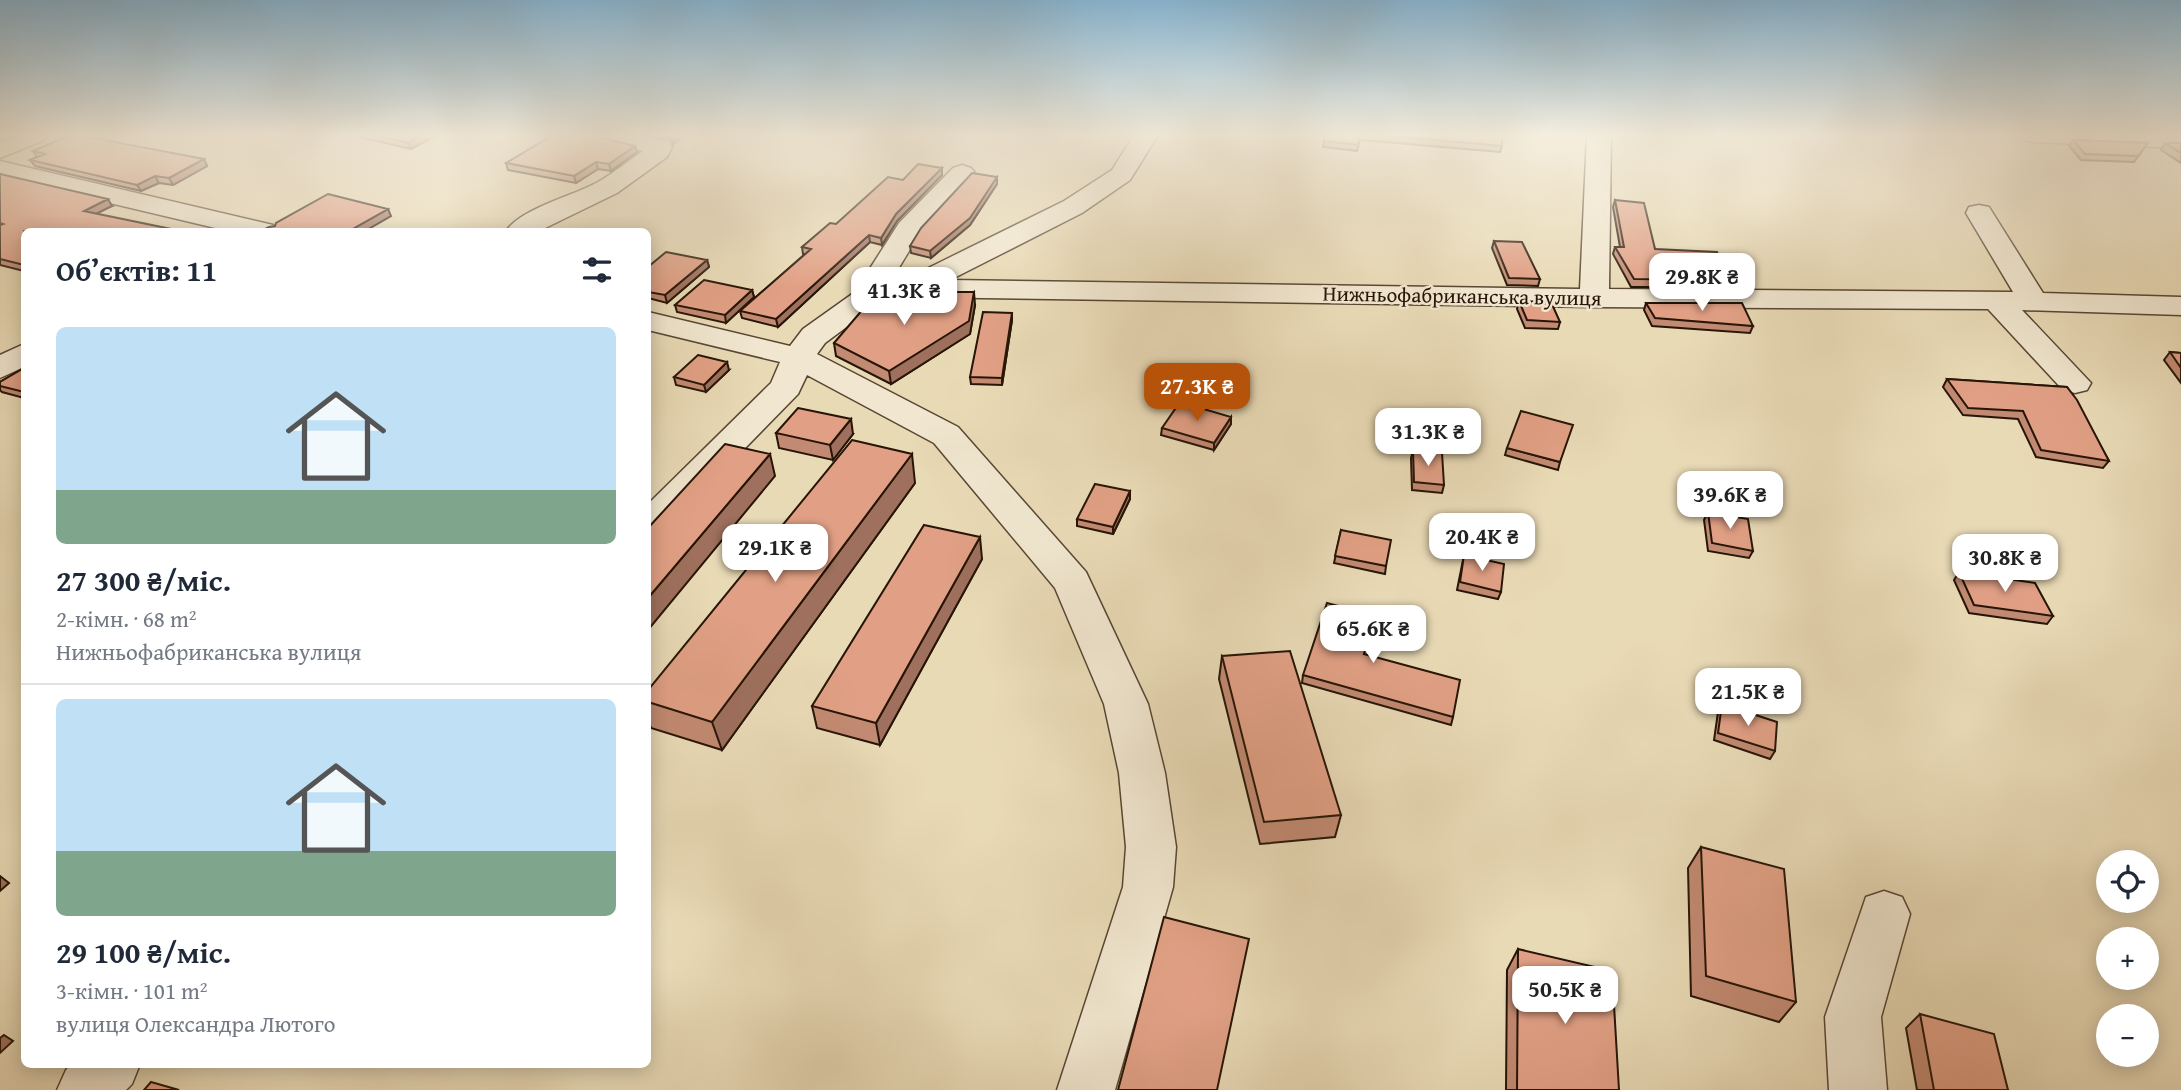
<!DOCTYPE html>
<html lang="uk">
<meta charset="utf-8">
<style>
:root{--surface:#fff;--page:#f2f2f3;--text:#1f2937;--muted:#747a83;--line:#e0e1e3;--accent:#b45309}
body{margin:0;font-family:"Gentium Book Plus",serif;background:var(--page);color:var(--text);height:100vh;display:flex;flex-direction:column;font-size:26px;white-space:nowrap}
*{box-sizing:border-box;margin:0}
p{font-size:23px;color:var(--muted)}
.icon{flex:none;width:38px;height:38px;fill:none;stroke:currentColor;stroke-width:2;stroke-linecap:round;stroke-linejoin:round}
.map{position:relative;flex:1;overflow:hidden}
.drawer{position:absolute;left:21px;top:228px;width:630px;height:840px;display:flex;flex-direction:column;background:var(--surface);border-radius:10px;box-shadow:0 4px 18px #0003}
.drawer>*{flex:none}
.controls{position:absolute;left:2096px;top:850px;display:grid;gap:14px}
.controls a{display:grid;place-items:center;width:63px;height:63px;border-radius:50%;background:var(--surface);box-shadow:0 4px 18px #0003;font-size:35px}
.price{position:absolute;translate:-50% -60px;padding:0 16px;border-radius:14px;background:#fff;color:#222;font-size:23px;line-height:46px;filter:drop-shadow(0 2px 4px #0008)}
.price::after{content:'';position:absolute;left:50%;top:42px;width:21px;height:16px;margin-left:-10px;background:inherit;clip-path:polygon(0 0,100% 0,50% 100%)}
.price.active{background:var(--accent);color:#fff}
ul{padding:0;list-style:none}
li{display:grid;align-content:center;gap:14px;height:371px;padding:0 35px}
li+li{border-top:2px solid var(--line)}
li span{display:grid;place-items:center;height:217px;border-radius:10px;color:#555}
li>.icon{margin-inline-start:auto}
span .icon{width:126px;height:126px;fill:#fffc;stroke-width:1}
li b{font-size:30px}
h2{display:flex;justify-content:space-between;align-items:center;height:84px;padding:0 35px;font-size:30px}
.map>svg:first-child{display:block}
</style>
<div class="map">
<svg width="2181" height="1090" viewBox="0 0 2181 1090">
<rect width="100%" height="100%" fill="#e9dab6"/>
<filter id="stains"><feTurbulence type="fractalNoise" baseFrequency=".00286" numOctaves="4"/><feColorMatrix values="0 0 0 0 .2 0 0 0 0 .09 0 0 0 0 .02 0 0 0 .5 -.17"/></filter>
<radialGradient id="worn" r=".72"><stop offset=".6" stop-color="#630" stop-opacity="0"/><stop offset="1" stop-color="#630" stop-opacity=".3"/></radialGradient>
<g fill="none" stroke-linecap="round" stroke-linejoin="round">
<g stroke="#584633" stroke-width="3">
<path id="minor" d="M 15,135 L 47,135 L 44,140 L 0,158 L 0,142 Z
M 590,135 L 638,135 L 669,142 L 672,147 L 667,157 L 617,193 L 539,231 L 506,231 C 522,208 573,196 598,182 C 614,173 628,161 643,151 L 593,140 Z
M 1134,135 L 1158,135 L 1130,180 L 1082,213 L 950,280 L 1580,289 L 1587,135 L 1611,135 L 1609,289 L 2013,292 L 1966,213 L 1969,207 L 1979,205 L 1989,207 L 2043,293 L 2181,297 L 2181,315 L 2022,310 L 2091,383 L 2087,390 L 2075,393 L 2063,390 L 1988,309 L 1594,307 L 911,297 L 876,305 L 825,343 L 817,354 L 958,427 L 1086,572 L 1148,704 L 1165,773 L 1176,847 L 1173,887 L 1115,1090 L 1057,1090 L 1123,887 L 1126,847 L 1119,773 L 1104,704 L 1055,588 L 934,443 L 807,375 L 798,394 L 661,534 L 648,538 L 648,504 L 771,383 L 780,362 L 648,330 L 648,312 L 790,346 L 803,329 L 855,292 L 899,223 L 953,168 L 962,165 L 971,168 L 975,173 L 920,233 L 889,284 L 902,281 L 1064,201 L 1112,170 Z
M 2021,135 L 2181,135 L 2181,148 L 2033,142 L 2024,140 Z
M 0,161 L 273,225 L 277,231 L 228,231 L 0,177 Z
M 24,344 L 24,367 L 0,378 L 0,355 Z
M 1884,891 L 1902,897 L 1910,914 L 1881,1017 L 1887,1090 L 1829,1090 L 1825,1017 L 1866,897 Z
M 71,1064 L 140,1064 L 132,1084 L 126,1090 L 57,1090 L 66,1070 Z"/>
</g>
<use href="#minor" fill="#f1e7d0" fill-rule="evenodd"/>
</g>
<path fill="#c28a72" stroke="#271507" stroke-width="2" d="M 358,135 L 437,135 L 411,149 L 359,137 Z
M 651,135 L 685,135 L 673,144 L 670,139 Z
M 1326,135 L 1502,135 L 1502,146 L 1500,152 L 1360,140 L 1357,151 L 1323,147 Z
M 591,136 L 637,152 L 611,171 L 598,169 L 576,183 L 508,170 L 506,163 Z
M 2073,140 L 2148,143 L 2134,162 L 2081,160 L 2069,146 Z
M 2165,143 L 2181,143 L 2181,163 L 2161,150 Z
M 33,151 L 204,159 L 207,166 L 173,185 L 159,183 L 141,191 L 35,166 L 30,160 L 37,157 Z
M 942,168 L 942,175 L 897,221 L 882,245 L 870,242 L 778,327 L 742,318 L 740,311 L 805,254 L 803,254 L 802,247 L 903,180 Z
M 0,174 L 112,206 L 24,231 L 24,271 L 0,265 Z
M 997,177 L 997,184 L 970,225 L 931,258 L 911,253 L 910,246 Z
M 1615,200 L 1655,249 L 1731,280 L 1728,287 L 1631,287 L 1613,254 L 1615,247 L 1620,247 L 1613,207 Z
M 1494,241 L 1540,279 L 1538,286 L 1507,285 L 1492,248 Z
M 707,260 L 709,267 L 667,303 L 648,298 L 648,267 Z
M 752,290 L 754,297 L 726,323 L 677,312 L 675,305 Z
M 1519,301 L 1560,322 L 1558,329 L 1525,328 L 1517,309 Z
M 1646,303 L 1753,326 L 1750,333 L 1652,326 L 1644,310 Z
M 928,304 L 975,305 L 970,334 L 891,384 L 836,356 L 834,343 Z
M 1012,320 L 1002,385 L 971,384 L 970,377 Z
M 2170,352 L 2181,353 L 2181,383 L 2164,360 Z
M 24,368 L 24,398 L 2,392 L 0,390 L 0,382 Z
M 729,370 L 706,392 L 676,385 L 674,377 Z
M 1947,379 L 2067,387 L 2109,461 L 2103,468 L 2036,457 L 2018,419 L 1963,415 L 1943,387 Z
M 1231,417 L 1231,424 L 1214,450 L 1161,435 L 1162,428 Z
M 776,433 L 853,434 L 833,460 L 779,448 Z
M 1507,448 L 1560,462 L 1558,470 L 1505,455 Z
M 1413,450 L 1444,485 L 1442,493 L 1412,490 L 1411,458 Z
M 915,483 L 722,750 L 651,728 L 648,719 L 648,690 Z
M 1130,491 L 1130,499 L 1113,534 L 1077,526 L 1077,519 Z
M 1708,512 L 1753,551 L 1749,558 L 1708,551 L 1704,520 Z
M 1341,530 L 1386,566 L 1385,574 L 1334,563 Z
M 1464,555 L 1501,592 L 1498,599 L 1457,590 Z
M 982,559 L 880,745 L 817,728 L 812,706 Z
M 1959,572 L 2053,616 L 2047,624 L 1969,613 L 1954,580 Z
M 1365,654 L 1453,717 L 1451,725 L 1302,683 L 1303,675 Z
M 1222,656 L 1341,815 L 1335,837 L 1260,844 L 1219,679 Z
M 1722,704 L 1775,751 L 1770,759 L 1714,740 L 1718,712 Z
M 1701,847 L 1796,1002 L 1779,1022 L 1691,996 L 1688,868 Z
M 1518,949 L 1619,1090 L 1506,1090 L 1507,970 Z
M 1920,1014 L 2008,1090 L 1917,1090 L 1906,1028 Z"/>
<path fill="#9e705d" stroke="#271507" stroke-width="2" d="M 422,135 L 437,135 L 411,149 L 408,143 Z
M 674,135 L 685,135 L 673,144 L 671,137 Z
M 635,146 L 637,152 L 611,171 L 609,164 Z
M 204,159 L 207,166 L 173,185 L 169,178 Z
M 596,162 L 598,169 L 576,183 L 574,176 Z
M 942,168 L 942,175 L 897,221 L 882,245 L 881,238 L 896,214 Z
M 155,176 L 159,183 L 141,191 L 137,185 Z
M 997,177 L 997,184 L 970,225 L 931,258 L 930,251 Z
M 108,199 L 112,206 L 88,218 L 84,211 Z
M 388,209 L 391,216 L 365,231 L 349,231 Z
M 869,235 L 870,242 L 778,327 L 776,319 Z
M 707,260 L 709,267 L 667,303 L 665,295 Z
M 752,290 L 754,297 L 726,323 L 725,315 Z
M 974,292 L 975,305 L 970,334 L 891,384 L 889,371 Z
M 1012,313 L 1012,320 L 1002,385 L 1002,378 Z
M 727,362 L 729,370 L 706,392 L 704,385 Z
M 1231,417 L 1231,424 L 1214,450 L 1214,443 Z
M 851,419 L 853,434 L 833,460 L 830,445 Z
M 770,454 L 775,476 L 648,630 L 648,598 Z
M 912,454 L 915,483 L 722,750 L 712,722 Z
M 1130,491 L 1130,499 L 1113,534 L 1113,527 Z
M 980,537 L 982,559 L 880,745 L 876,723 Z
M 0,876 L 9,883 L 0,891 Z
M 4,1035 L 13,1041 L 0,1053 L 0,1038 Z"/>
<path fill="#e1a085" stroke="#271507" stroke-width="2" d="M 70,135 L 78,135 L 204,159 L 169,178 L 155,176 L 137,185 L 30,160 L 45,154 L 33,151 Z
M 375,135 L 422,135 L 408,143 Z
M 553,135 L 590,135 L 635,146 L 609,164 L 596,162 L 574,176 L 506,163 Z
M 1326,135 L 1360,135 L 1358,145 L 1324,141 Z
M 1379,135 L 1502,135 L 1502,146 Z
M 2073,140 L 2148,143 L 2138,156 L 2085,154 Z
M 2165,143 L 2181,143 L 2181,153 Z
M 918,164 L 942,168 L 896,214 L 881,238 L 869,235 L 776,319 L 740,311 L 811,249 L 802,247 L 830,223 L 836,224 L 888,177 L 903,180 Z
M 972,173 L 997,177 L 970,218 L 930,251 L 910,246 L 921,228 Z
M 0,174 L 108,199 L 84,211 L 181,231 L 24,231 L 24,265 L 0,259 L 0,225 L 3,224 L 0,223 Z
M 328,194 L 388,209 L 349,231 L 261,231 L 269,227 L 275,226 L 276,223 Z
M 1615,200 L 1644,203 L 1655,249 L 1717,252 L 1731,280 L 1634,279 L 1615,247 L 1624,247 Z
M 1494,241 L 1522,242 L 1540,279 L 1509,278 Z
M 666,252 L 707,260 L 665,295 L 648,292 L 648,267 Z
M 704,280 L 752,290 L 725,315 L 675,305 Z
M 931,292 L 974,292 L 969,321 L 889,371 L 834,343 L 875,295 L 928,304 Z
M 1519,301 L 1551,302 L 1560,322 L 1527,320 Z
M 1646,303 L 1742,303 L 1753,326 L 1655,318 Z
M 983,312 L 1012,313 L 1002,378 L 970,377 Z
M 2170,352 L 2181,353 L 2181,368 Z
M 698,355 L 727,362 L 704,385 L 674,377 Z
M 24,368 L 24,392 L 0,386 L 0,382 Z
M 1947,379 L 2067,387 L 2077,400 L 2109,461 L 2041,450 L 2023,411 L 1968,408 Z
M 1180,402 L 1231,417 L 1214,443 L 1162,428 Z
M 798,408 L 851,419 L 830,445 L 776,433 Z
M 1521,411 L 1573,425 L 1560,462 L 1507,448 Z
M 852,440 L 912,454 L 712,722 L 648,702 L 648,690 Z
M 725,444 L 770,454 L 648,598 L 648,528 Z
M 1413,450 L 1442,453 L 1444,485 L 1414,482 Z
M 1095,484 L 1130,491 L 1113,527 L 1077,519 Z
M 1708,512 L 1748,519 L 1753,551 L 1712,543 Z
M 924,525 L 980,537 L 876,723 L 812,706 Z
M 1341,530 L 1391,540 L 1386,566 L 1335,556 Z
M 1464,555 L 1504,564 L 1501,592 L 1460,582 Z
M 1959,572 L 2035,583 L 2053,616 L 1974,605 Z
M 1327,603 L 1375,616 L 1364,654 L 1460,680 L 1453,717 L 1303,675 Z
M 1290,651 L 1341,815 L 1264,822 L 1222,656 Z
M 1722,704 L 1777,722 L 1775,751 L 1718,733 Z
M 1701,847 L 1784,869 L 1796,1002 L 1706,976 Z
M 1164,917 L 1249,939 L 1217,1090 L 1118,1090 Z
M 1518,949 L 1612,971 L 1619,1090 L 1517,1090 Z
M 1920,1014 L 1994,1034 L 2008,1090 L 1934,1090 Z
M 151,1082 L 179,1090 L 144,1090 Z"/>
<linearGradient id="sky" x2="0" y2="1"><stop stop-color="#88b6d3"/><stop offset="0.47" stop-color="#f5eede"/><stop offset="1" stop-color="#f5eede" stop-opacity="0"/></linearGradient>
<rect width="2181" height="288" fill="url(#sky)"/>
<g text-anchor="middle" stroke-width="5" stroke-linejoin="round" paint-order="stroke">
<g font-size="21" fill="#271507" stroke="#f1e7d0">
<text transform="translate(1462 296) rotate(1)" y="7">Нижньофабриканська вулиця</text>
</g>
</g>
<rect width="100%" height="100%" filter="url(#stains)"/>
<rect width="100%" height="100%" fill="url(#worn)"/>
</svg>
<div class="controls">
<a><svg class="icon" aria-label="locate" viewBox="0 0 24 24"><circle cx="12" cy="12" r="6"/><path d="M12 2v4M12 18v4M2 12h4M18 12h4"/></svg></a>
<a>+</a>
<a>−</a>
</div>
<b class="price" style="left:1702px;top:313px">29.8K ₴</b>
<b class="price" style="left:904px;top:327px">41.3K ₴</b>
<b class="price active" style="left:1197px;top:423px">27.3K ₴</b>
<b class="price" style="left:1428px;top:468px">31.3K ₴</b>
<b class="price" style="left:1730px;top:531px">39.6K ₴</b>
<b class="price" style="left:1482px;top:573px">20.4K ₴</b>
<b class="price" style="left:775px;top:584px">29.1K ₴</b>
<b class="price" style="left:2005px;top:594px">30.8K ₴</b>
<b class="price" style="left:1373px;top:665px">65.6K ₴</b>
<b class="price" style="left:1748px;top:728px">21.5K ₴</b>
<b class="price" style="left:1565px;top:1026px">50.5K ₴</b>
<section class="drawer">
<h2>Об’єктів: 11<svg class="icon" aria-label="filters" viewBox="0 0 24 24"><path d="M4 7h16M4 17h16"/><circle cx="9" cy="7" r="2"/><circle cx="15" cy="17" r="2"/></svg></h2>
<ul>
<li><span style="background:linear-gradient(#bfe0f5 75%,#7fa58c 0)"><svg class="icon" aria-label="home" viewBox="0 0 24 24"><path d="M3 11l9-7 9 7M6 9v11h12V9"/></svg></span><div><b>27 300 ₴/міс.</b><p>2-кімн. · 68 m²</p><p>Нижньофабриканська вулиця</p></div></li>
<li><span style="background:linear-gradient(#bfe0f5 70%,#7fa58c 0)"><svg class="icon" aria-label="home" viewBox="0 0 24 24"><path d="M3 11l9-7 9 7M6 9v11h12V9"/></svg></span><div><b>29 100 ₴/міс.</b><p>3-кімн. · 101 m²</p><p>вулиця Олександра Лютого</p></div></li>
</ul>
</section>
</div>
